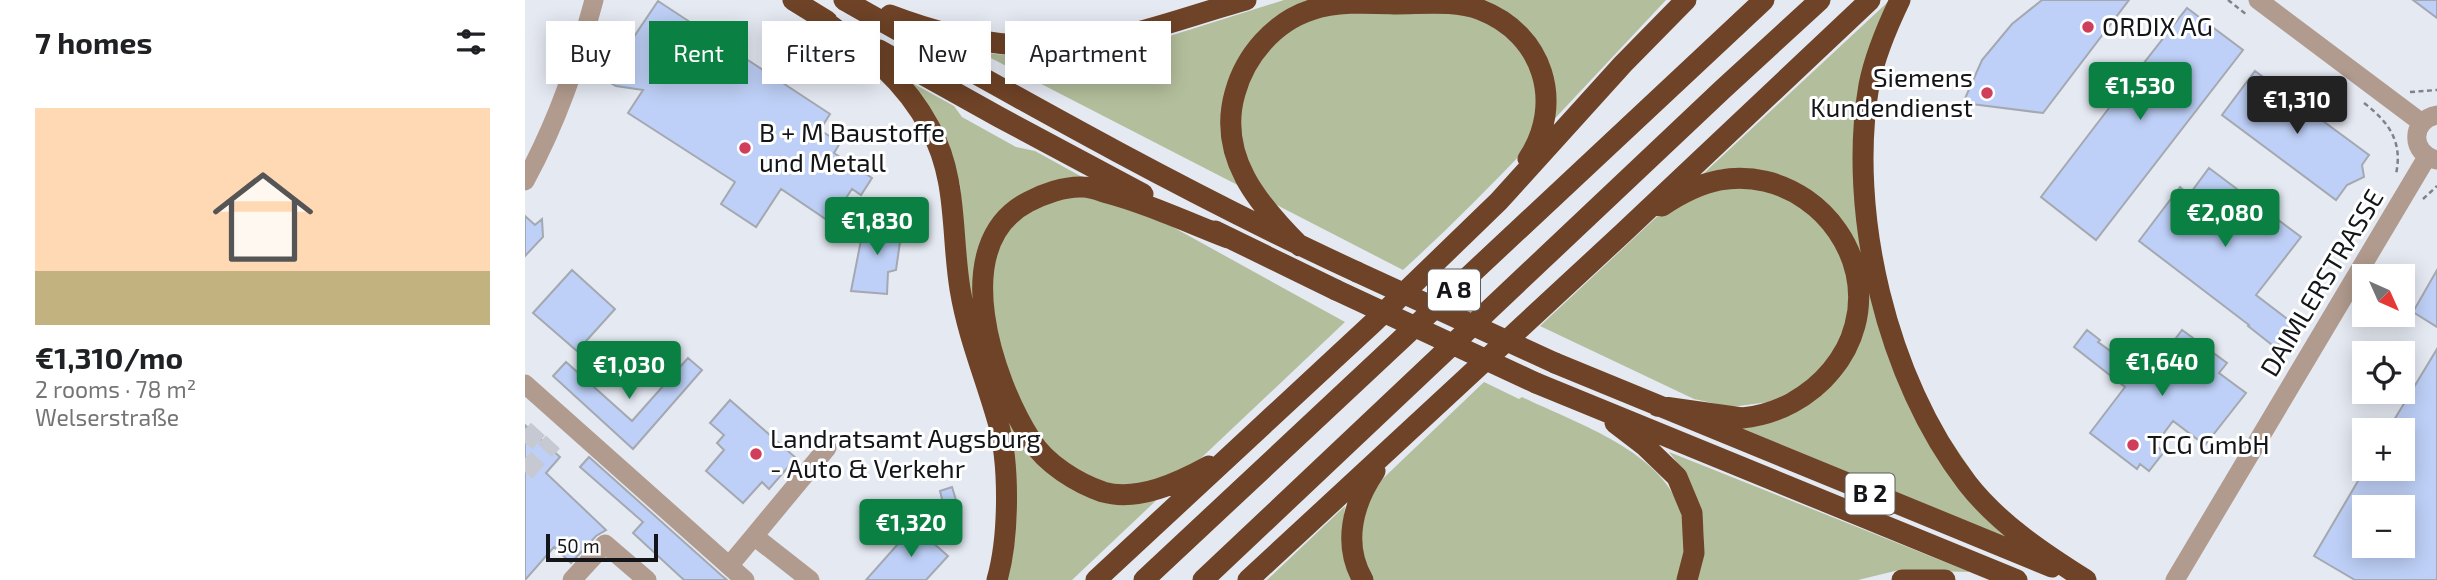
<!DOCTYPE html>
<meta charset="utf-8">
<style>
:root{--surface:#fff;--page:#f2f2f2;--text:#202124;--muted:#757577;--line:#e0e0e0;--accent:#0b8043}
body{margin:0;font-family:"Exo 2",sans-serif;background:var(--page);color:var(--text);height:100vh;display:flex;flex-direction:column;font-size:26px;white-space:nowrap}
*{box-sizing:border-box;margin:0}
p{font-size:23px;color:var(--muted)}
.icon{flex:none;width:38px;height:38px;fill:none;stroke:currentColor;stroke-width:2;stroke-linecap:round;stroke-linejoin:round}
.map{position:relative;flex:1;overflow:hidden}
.drawer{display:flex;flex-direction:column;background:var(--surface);width:525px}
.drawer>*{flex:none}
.hud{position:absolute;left:21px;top:21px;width:665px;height:63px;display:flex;gap:14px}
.needle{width:46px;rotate:135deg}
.fabs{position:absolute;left:1827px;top:264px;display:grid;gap:14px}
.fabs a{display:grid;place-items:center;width:63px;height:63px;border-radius:0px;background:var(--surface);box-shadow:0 4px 18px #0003;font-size:35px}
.scale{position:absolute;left:21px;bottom:18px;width:112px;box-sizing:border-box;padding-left:7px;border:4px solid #141518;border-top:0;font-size:19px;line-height:24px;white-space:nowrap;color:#141518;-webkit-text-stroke:5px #fff;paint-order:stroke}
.price{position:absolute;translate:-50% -60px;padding:0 16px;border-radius:7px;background:var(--accent);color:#fff;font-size:23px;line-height:46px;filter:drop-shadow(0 2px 4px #0008)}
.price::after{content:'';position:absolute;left:50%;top:42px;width:21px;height:16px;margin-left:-10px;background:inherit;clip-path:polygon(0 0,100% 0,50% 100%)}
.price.selected{background:#222;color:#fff}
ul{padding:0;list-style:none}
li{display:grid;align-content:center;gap:14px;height:371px;padding:0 35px}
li+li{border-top:2px solid var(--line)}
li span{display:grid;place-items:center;height:217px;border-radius:0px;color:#555}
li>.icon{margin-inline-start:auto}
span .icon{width:126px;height:126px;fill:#fffc;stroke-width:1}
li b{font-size:30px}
h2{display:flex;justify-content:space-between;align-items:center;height:84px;padding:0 35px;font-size:30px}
.chip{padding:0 24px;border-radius:0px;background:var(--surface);box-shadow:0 4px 18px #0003;font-size:24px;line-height:63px}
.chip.selected{background:var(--accent);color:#fff}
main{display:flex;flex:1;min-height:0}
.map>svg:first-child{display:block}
</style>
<main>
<section class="drawer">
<h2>7 homes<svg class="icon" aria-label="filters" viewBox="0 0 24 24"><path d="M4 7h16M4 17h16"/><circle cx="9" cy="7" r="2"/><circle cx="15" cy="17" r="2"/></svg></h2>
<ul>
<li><span style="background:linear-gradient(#ffd9b3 75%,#c2b280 0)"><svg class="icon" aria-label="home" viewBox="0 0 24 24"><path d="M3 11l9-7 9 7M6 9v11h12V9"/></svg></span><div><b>€1,310/mo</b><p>2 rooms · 78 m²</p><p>Welserstraße</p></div></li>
</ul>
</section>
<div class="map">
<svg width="1912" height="580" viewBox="0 0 1912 580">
<rect width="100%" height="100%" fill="#e5e9f2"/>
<path fill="#b3be9c" d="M 759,0 L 1141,0 C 1055,91 971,185 878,270 L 454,52 L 504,58 L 579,52 L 635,39 Z
M 1365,0 L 1336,97 L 1364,350 L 1497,545 L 1202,423 L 1244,421 L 1283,405 L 1315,377 L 1335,340 L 1316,222 L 1222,169 L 1196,169 L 1178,174 Z
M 380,79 L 429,106 L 437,117 L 491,147 L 510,151 L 820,322 L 547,580 L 479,580 L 484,558 L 451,322 L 443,283 L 435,184 L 425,153 Z
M 1190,182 L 1264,193 L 1316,248 L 1325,285 L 1321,323 L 1305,358 L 1279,385 L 1244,402 L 1206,407 L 1169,399 L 1015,326 L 1154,196 Z
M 959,382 L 994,399 L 997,397 C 1075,434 1190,468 1153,580 L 846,580 L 838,567 L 833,528 L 847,489 Z
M 1144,452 L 1445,572 L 1374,570 L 1333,580 L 1172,580 C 1187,529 1176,493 1144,452 Z
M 820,506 L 817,536 L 827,580 L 742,580 Z"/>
<path fill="#bed0f7" stroke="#a4a8b0" stroke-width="2" fill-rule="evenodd" d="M 1517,0 L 1604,0 L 1518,113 L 1438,103 L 1457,60 L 1487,24 Z
M 1888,0 L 1912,0 L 1912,18 Z
M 133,1 L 305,114 L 295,130 L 315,143 L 309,153 L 347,178 L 336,195 L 327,189 L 305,222 L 256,189 L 231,227 L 196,204 L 210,182 L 103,113 L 118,90 L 91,86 L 84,82 L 79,75 L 78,60 L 89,50 L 102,47 Z
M 1662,8 L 1718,50 L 1571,240 L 1516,197 L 1584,108 L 1569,96 L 1592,66 L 1607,78 Z
M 1730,71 L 1844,155 L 1837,165 L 1839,177 L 1822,185 L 1811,200 L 1697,115 Z
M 1684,168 L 1776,237 L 1731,295 L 1769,324 L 1751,348 L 1723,326 L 1724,325 L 1614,241 L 1655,187 L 1664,195 Z
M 0,216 L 10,225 L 17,219 L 18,237 L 0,256 Z
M 359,218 L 378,221 L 371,270 L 363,272 L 362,294 L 326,291 L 339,225 L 358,227 Z
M 47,270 L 90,309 L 52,351 L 8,313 Z
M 1912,270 L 1912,327 L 1888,312 Z
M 1562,330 L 1575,340 L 1573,342 L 1622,377 L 1657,330 L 1702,363 L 1694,373 L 1721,393 L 1680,445 L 1648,421 L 1630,445 L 1639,452 L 1624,471 L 1615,464 L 1612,469 L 1565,433 L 1600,387 L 1549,347 Z
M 1912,349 L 1912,580 L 1830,580 L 1789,556 L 1840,469 L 1878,469 L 1878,430 L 1863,430 ZM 1839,508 L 1878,508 L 1878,546 L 1839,546 Z
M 163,358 L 177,370 L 108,449 L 28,376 L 41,362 L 107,421 Z
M 205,400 L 271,458 L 244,489 L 237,482 L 218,503 L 181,471 L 199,450 L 192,443 L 199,435 L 185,423 Z
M 0,425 L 35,457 L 21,473 L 81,530 L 71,536 L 46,563 L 29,547 L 0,580 Z
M 64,457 L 196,575 L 202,580 L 159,580 L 108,533 L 118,522 L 55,467 Z
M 427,487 L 431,500 L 418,503 L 415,491 Z
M 389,526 L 423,556 L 401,580 L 341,580 Z"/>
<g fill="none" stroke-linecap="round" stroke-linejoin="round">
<path stroke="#c6c9d1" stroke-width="19" stroke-dasharray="19 10" stroke-linecap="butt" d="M 0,443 L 14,428
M 0,472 L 28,442"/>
<path stroke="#7f8288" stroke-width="2.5" stroke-dasharray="5 3.5" stroke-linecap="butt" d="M 1703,0 L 1722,15
M 1885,92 L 1912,90
M 1839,103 C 1864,122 1878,142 1871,174
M 1898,199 L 1912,186"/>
<path stroke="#b19b8e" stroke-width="19" d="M 1733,0 L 1897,123
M 1912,115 C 1885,120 1885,154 1912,160
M 0,181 C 33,120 51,66 69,0
M 0,384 L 220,580
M 229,536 L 302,448
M 204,566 L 229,536 L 285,580
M 47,580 L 80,544 L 122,580
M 1650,580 L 1902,157"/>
<path stroke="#6e4327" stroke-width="21" d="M 268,0 L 302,21
M 319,0 C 488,95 656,191 832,272
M 1375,0 C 1362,27 1350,55 1344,85 C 1322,212 1362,380 1442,483 C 1473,523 1518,553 1561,580
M 289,13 C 336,48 377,75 405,128 C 433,179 426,234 435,289 C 443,337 460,376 473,422 C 485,465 484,538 472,580
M 365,15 C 433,41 509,55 581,40 C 628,30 674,13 721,0
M 354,50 L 474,117 L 618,194
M 690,231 L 811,290
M 775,246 C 733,204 692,156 710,93 C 720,56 749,22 786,10 C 812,1 844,3 871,4 C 899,4 930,0 956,10 C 1018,34 1040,103 1003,159
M 1030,363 L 1527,567
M 1011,383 L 1492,580
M 1132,406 L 1217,418 C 1288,411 1347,346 1331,273 C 1317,212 1257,169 1195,180 C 1174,184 1155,194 1137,206
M 1090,423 L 1120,446 L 1152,477 L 1167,513 L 1169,553 L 1162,580
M 684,466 C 655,482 613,502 578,492 C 552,483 521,464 506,440 C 468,381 421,245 503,202 C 518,194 540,186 558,187 C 565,187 573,190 579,192 C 621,203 662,222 703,238
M 571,580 L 849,322 L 974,201 L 1098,64 L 1161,0
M 619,580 L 1239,0
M 678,580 L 1198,89 L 1295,0
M 723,580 L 1098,233 L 1345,0
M 838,580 C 817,544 828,503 850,471
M 1377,580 L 1420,580"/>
<path stroke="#6e4327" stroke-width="21" d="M 832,272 L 1030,363
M 811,290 L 1011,383"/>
</g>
<g fill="#cf3f5b" stroke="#fff" stroke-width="2.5">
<circle cx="1563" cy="27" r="7"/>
<circle cx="1462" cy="93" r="7"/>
<circle cx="220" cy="148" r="7"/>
<circle cx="1608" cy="445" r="7"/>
<circle cx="231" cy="454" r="7"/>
</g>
<g text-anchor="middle" stroke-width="6" stroke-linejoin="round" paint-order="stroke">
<g fill="#fff" stroke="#5a5b5d" stroke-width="2">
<rect x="903" y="269.5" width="52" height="41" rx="5"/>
<rect x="1320.5" y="473.5" width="49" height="41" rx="5"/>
</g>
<g font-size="24" font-weight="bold" fill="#141518">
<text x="929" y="298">A 8</text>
<text x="1345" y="502">B 2</text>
</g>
<g font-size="26" fill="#141518" stroke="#fff" text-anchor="start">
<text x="1577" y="36">ORDIX AG</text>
<text x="1448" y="87" text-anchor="end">Siemens<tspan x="1448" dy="30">Kundendienst</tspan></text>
<text x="234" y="142">B + M Baustoffe<tspan x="234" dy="30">und Metall</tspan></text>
<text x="245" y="448">Landratsamt Augsburg<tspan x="245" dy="30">- Auto &amp; Verkehr</tspan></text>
<text x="1622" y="454">TCG GmbH</text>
</g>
<g font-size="26" fill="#141518" stroke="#fff">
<text transform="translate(1797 283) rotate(-59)" y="9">DAIMLERSTRASSE</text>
</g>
</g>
</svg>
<div class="fabs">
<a><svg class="needle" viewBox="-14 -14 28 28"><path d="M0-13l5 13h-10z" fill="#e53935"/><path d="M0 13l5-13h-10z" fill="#757577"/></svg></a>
<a><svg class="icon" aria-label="locate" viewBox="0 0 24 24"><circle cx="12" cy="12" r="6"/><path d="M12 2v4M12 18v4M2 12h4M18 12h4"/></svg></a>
<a>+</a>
<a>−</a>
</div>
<div class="scale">50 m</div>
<b class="price" style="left:1615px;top:122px">€1,530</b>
<b class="price selected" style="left:1772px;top:136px">€1,310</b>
<b class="price" style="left:1700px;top:249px">€2,080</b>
<b class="price" style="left:352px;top:257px">€1,830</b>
<b class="price" style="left:1637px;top:398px">€1,640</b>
<b class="price" style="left:104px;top:401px">€1,030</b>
<b class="price" style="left:386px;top:559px">€1,320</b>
<div class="hud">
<a class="chip">Buy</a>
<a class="chip selected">Rent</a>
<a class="chip">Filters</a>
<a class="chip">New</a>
<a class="chip">Apartment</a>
</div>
</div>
</main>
